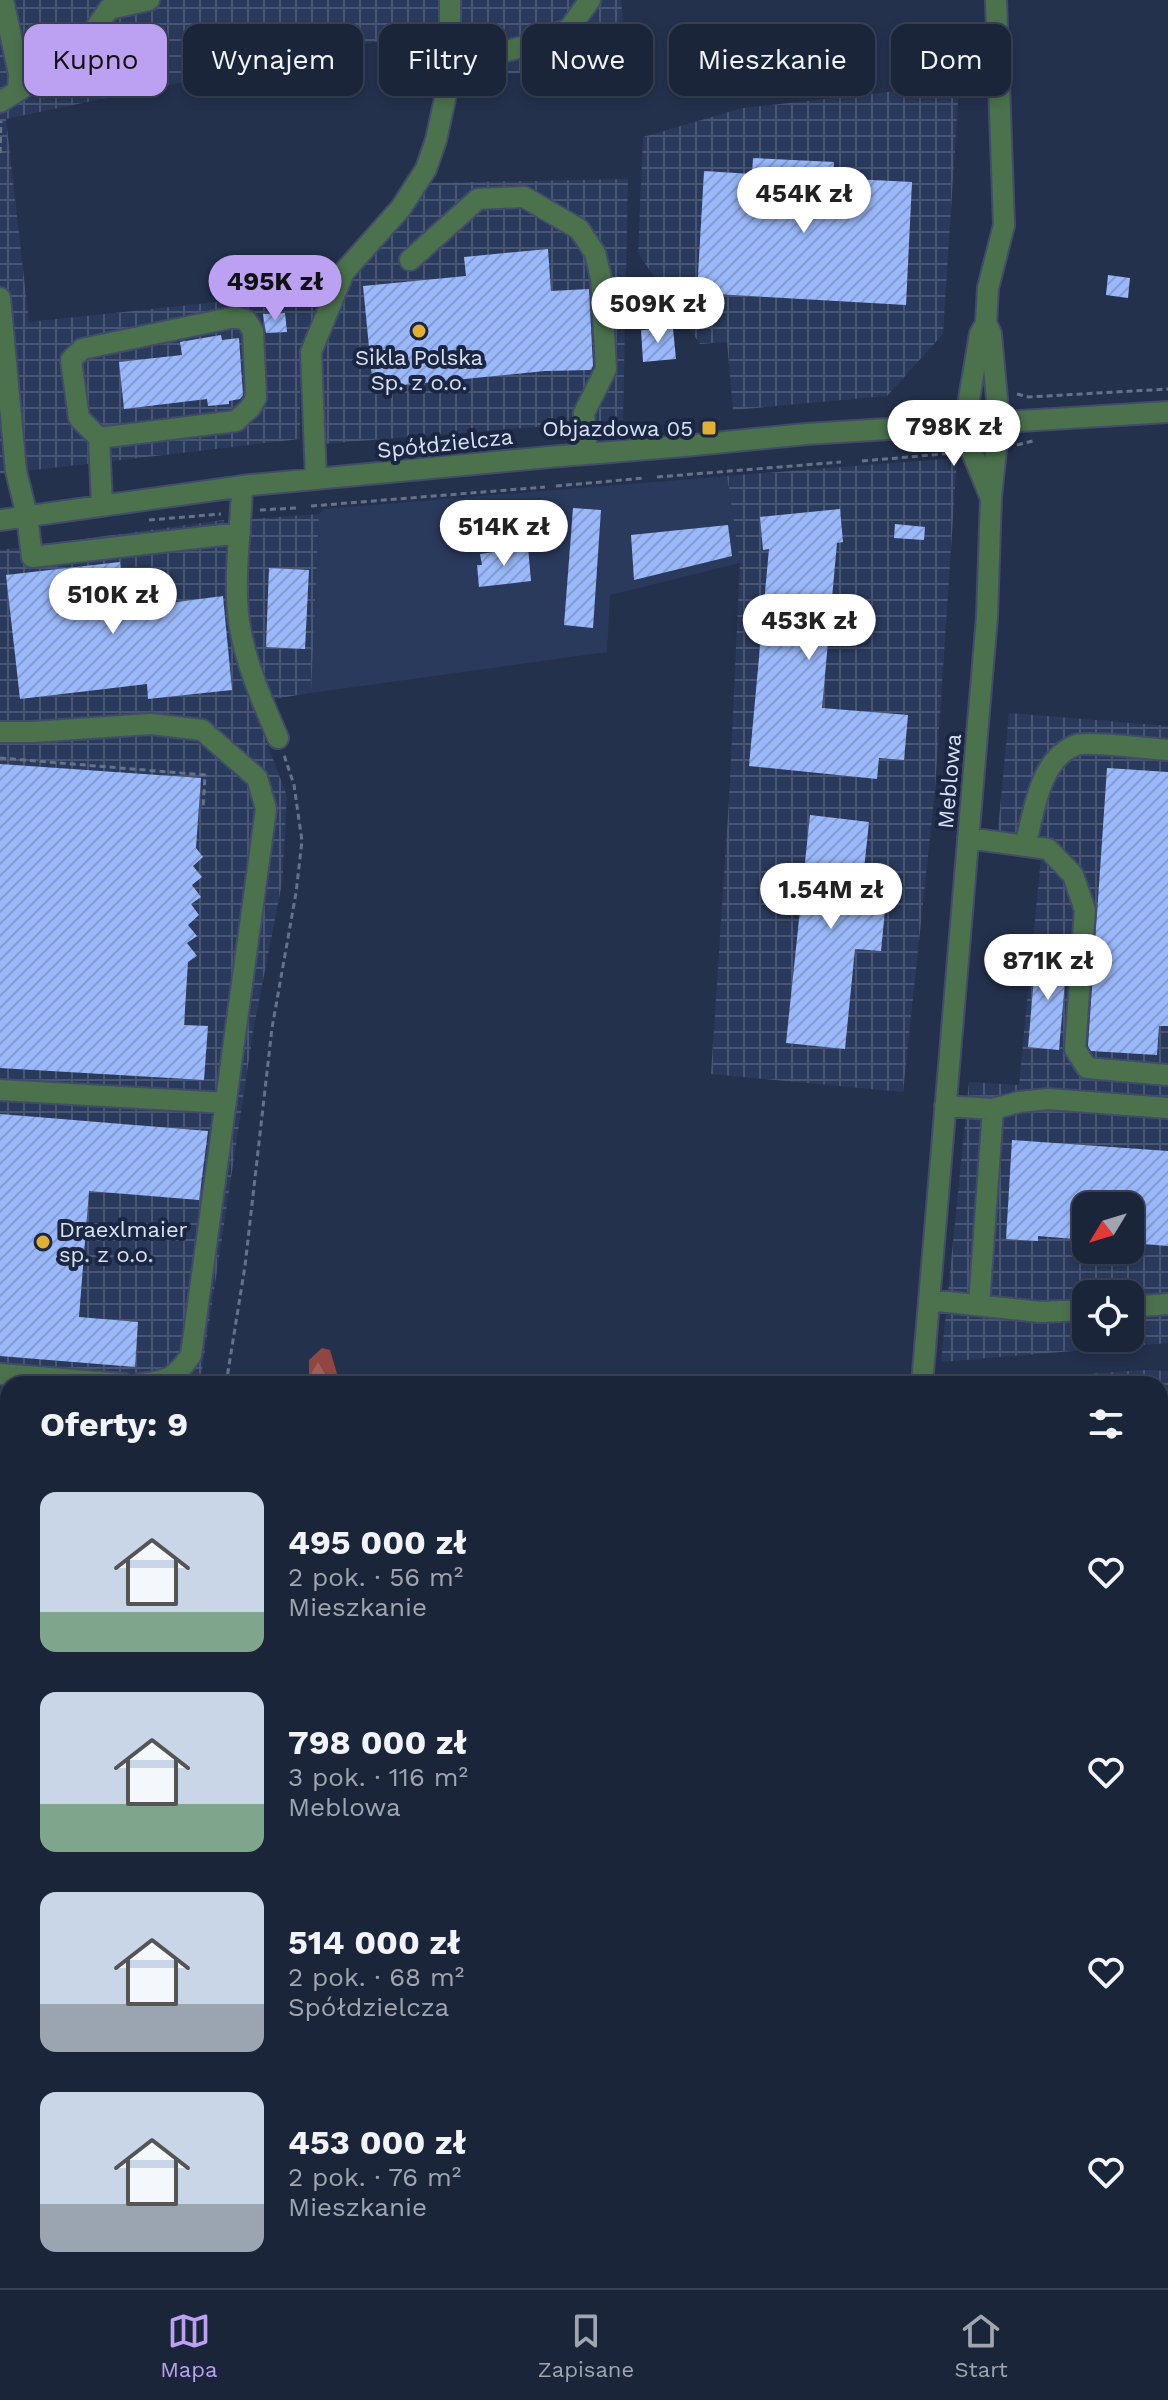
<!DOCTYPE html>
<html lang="pl">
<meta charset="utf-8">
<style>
:root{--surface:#1b253a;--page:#242d42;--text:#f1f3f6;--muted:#a0a5af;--line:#394254;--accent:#bca0f2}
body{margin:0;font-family:"Work Sans",sans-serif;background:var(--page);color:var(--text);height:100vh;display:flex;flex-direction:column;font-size:30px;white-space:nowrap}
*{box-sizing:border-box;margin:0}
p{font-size:26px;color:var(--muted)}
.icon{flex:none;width:44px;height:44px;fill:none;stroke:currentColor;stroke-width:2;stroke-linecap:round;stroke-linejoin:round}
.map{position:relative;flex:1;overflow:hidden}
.sheet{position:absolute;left:0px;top:1376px;width:1168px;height:912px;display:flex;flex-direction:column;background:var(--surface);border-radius:24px 24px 0 0;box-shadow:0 4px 12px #0003,0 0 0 2px var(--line)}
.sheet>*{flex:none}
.top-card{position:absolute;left:24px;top:24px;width:1120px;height:72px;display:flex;gap:16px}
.needle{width:52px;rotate:232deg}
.buttons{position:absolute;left:1072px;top:1192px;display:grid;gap:16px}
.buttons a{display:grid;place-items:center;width:72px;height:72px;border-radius:16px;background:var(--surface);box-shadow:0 4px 12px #0003,0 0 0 2px var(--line);font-size:40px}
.price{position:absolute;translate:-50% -68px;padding:0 18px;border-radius:28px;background:#fff;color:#222;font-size:26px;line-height:52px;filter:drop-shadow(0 2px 4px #0008)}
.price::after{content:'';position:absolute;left:50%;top:48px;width:24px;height:18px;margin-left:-12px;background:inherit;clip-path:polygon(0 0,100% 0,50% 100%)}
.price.on{background:var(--accent);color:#111}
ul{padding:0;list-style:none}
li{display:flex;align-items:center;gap:24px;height:200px;padding:0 40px}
li span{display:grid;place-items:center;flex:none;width:224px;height:160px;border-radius:16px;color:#555}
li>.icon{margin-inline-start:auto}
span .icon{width:96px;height:96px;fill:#fffc;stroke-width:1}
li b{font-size:34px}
h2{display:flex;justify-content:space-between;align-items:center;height:96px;padding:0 40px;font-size:34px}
.tag{padding:0 28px;border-radius:16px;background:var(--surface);box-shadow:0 4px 12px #0003,0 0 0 2px var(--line);font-size:28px;line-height:72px}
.tag.on{background:var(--accent);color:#111}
.dock{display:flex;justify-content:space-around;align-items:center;height:112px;border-top:2px solid var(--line);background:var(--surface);font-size:22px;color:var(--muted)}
.dock a{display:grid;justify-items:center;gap:4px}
.dock .on{color:var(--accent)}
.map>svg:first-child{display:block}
</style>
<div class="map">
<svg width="1168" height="2288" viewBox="0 0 1168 2288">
<defs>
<pattern id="industrial-grid" width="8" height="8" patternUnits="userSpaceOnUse" patternTransform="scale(2)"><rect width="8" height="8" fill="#2a3a5c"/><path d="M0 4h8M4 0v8" fill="none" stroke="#485674"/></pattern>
<pattern id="forest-firs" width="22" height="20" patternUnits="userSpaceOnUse" patternTransform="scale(2)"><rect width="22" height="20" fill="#914641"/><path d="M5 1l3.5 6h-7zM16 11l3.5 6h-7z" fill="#a0605d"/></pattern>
<pattern id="building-hatch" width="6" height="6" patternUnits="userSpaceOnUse" patternTransform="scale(2)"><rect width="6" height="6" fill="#9ab9fd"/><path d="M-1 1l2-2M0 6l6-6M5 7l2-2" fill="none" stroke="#849cd0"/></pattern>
</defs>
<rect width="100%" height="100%" fill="#24314d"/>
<path fill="#2a3a5c" d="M 727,476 L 740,563 L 610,595 L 607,652 L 311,693 L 319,514 L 324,509 Z"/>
<path fill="url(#industrial-grid)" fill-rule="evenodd" d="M 0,0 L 441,0 L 442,28 L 6,119 L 29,322 L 323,291 L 300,352 L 300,439 L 0,474 Z
M 460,0 L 621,0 L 628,70 L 459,75 Z
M 959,84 L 943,334 L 887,396 L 733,410 L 727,342 L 700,344 L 638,253 L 643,137 L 743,108 Z
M 628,179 L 623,420 L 322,444 L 322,346 L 354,275 L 428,183 Z
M 957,458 L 935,790 L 903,1092 L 711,1074 L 729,800 L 740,563 L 727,476 Z
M 319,514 L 311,693 L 267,700 L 246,635 L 245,592 L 252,519 Z
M 224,520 L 233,645 L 254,709 L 287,796 L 282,883 L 253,1032 L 201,1377 L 193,1384 L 8,1384 L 8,1392 L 0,1392 L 0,550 Z
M 1009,713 L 1168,726 L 1168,1343 L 941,1362 L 969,1082 L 1019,1085 L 1041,857 L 996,851 ZM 1086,1206 L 1130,1206 L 1130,1250 L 1086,1250 ZM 1086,1294 L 1130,1294 L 1130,1338 L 1086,1338 Z
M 1143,1370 L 1168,1371 L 1168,1776 L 1160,1778 L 1160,1384 L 1019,1384 L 1029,1378 Z"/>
<path fill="url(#forest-firs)" d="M 322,1348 L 330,1350 L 340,1384 L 309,1384 L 309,1360 Z"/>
<path fill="url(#building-hatch)" d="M 753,158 L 834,162 L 833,178 L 912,182 L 906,305 L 697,293 L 704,171 L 752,174 Z
M 548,249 L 551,291 L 589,289 L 593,366 L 591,370 L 545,371 L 373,388 L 363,286 L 466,276 L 464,257 Z
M 1108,275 L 1130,278 L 1128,298 L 1106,295 Z
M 285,313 L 287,332 L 266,333 L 263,314 Z
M 673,328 L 676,359 L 643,362 L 641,330 Z
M 221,335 L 222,340 L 239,338 L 243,395 L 240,399 L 229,401 L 229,404 L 208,406 L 207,399 L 124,409 L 119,362 L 182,355 L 180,342 Z
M 573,508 L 601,510 L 593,628 L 564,625 Z
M 840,509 L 843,542 L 837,543 L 822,708 L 908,715 L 904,760 L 879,758 L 877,779 L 749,766 L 769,549 L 763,550 L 760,517 Z
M 895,524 L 925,527 L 924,540 L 894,538 Z
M 728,525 L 732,556 L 634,580 L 631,535 Z
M 528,547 L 531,581 L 479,587 L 477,565 L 482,565 L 480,554 Z
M 120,562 L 123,586 L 151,586 L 154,605 L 223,596 L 232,690 L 148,699 L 147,684 L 20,699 L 6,575 Z
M 269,568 L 309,570 L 305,649 L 266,647 Z
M 0,764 L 201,778 L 196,848 L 203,857 L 193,866 L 202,877 L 192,885 L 201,897 L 191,904 L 199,915 L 188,925 L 197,936 L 187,943 L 197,956 L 188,962 L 184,1025 L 208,1026 L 204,1080 L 0,1068 Z
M 1107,768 L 1168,772 L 1168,1026 L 1159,1026 L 1157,1055 L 1091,1051 L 1088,1046 Z
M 810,815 L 869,822 L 861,898 L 886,900 L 881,951 L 855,949 L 845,1049 L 786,1043 Z
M 1036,955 L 1067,958 L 1059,1050 L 1028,1047 Z
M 0,1114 L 208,1131 L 199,1200 L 89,1191 L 79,1317 L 138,1322 L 135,1367 L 0,1356 Z
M 1012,1140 L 1168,1151 L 1168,1246 L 1130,1243 L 1130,1206 L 1086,1206 L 1086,1240 L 1038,1236 L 1038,1241 L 1006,1239 Z"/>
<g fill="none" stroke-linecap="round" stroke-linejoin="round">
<g stroke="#414d68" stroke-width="24">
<path id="minor" d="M 450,66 L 529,45 L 569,29 L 590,0
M 18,91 L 83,46 L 109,9 L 149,0
M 0,102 L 18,91 L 19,74 L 3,0
M 410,260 L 478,199 L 524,197 L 579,229 L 595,253 L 601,278 L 606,369 L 584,413 L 587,454
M 0,298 L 16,471 L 27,516 L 32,557 L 240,533
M 984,327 L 980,334 L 965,423 L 972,452 L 990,496
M 99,438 L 236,421 L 250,408 L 256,398 L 253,331 L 246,320 L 235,317 L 82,349 L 71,360 L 79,418 L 99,438 L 102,506
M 316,479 L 311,352 L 344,272 L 401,208 L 426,169 L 436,140 L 450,76 L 450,0
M 242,486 C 241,531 233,577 239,622 C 245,662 262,701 278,738
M 0,520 L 251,485 L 549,457 L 684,446 L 806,434 L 1168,412
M 0,732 L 32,732 L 151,724 L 202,730 L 257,778 L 266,809 L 191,1355 C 176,1378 167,1381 140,1384
M 968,838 L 1048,849 L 1073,875 L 1085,910 L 1075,1049 L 1087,1068 L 1168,1075
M 1025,846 C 1034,813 1039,759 1076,745 C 1086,741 1152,749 1168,750
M 0,1090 L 226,1103
M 945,1106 L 993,1109 L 1019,1102 L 1048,1099 L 1168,1108
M 929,1300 L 1040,1312 L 1086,1310
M 979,1305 L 993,1109
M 1130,1307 L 1168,1304
M 0,1374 L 124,1384
M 922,1384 L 987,617 L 991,497 L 999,421 L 991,334 L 986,323 L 988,288 L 1004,225 L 996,0"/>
</g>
<path stroke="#66728a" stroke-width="3" stroke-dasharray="6 4" stroke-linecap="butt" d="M 43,97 L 99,86 L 149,70 L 138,21
M 0,153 L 1,121
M 1017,394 L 1029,397 L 1168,389
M 1017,445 L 1036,440
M 862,461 L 954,453
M 657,477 L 841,462
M 556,486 L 645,478
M 311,506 L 545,487
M 260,510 L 296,508
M 149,520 L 221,514
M 0,758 L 205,775 L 203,809
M 226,1384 L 245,1266 L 272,1028 L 296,893 L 302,841 L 294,785 L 284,755
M 1160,1440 L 1168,1440
M 0,1965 L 8,1953
M 0,1988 L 8,1994
M 503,2280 L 516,2284
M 852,2280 L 852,2288"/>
<use href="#minor" stroke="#4b724c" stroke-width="20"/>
</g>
<g fill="#e1af34" stroke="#1b2742" stroke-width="3">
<circle cx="419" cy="331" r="8"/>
<rect x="701" y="420" width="16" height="16" rx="4"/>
<circle cx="43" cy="1242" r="8"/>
</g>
<g text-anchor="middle" stroke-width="8" stroke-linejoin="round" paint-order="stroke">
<g font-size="22" fill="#d9e2f4" stroke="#1b2742">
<text x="419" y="365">Sikla Polska<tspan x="419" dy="25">Sp. z o.o.</tspan></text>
<text x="693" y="436" text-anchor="end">Objazdowa 05</text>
<text x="59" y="1237" text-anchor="start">Draexlmaier<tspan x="59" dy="25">sp. z o.o.</tspan></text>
</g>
<g font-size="22" fill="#d9e2f4" stroke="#1b2742">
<text transform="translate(445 443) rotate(-6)" y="8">Spółdzielcza</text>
<text transform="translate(949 781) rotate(-85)" y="8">Meblowa</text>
</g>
</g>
</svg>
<div class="buttons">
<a><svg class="needle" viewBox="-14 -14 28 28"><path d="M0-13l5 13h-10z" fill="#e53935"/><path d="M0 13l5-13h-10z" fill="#a0a5af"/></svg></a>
<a><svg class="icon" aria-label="locate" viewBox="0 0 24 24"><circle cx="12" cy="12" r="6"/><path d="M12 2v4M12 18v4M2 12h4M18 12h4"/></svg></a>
</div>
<b class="price" style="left:804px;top:235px">454K zł</b>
<b class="price on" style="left:275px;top:323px">495K zł</b>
<b class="price" style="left:658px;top:345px">509K zł</b>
<b class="price" style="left:954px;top:468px">798K zł</b>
<b class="price" style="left:504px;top:568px">514K zł</b>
<b class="price" style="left:113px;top:636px">510K zł</b>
<b class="price" style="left:809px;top:662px">453K zł</b>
<b class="price" style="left:831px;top:931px">1.54M zł</b>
<b class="price" style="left:1048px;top:1002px">871K zł</b>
<div class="top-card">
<a class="tag on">Kupno</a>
<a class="tag">Wynajem</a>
<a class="tag">Filtry</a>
<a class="tag">Nowe</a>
<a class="tag">Mieszkanie</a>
<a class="tag">Dom</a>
</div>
<section class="sheet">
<h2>Oferty: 9<svg class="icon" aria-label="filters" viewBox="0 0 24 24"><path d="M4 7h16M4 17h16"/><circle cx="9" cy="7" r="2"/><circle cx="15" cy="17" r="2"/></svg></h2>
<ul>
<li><span style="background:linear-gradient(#c9d6e8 75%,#7fa58c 0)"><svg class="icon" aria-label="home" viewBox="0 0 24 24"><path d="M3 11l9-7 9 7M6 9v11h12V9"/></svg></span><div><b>495 000 zł</b><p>2 pok. · 56 m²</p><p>Mieszkanie</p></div><svg class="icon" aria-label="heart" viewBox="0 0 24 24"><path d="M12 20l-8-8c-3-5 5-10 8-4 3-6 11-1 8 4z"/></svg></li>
<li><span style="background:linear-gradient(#c9d6e8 70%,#7fa58c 0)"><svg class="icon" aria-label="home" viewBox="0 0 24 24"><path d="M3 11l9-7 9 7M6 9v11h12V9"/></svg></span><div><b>798 000 zł</b><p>3 pok. · 116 m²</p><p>Meblowa</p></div><svg class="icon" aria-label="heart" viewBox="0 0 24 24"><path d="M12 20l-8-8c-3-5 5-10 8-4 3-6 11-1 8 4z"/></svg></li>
<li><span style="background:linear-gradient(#c9d6e8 70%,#9aa5b1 0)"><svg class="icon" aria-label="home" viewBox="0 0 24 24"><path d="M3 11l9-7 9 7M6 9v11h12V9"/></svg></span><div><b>514 000 zł</b><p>2 pok. · 68 m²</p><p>Spółdzielcza</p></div><svg class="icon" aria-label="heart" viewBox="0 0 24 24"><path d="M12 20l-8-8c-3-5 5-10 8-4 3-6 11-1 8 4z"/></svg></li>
<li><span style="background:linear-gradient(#c9d6e8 70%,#9aa5b1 0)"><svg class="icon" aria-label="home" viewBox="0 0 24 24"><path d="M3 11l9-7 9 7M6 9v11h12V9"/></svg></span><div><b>453 000 zł</b><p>2 pok. · 76 m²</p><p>Mieszkanie</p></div><svg class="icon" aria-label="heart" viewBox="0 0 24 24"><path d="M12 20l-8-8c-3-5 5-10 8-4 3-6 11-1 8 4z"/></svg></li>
</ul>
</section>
</div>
<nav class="dock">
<a class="on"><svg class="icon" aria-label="map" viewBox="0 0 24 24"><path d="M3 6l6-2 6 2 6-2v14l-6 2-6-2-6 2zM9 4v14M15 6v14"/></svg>Mapa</a>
<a><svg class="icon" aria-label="saved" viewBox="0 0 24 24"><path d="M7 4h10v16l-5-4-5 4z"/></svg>Zapisane</a>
<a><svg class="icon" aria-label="home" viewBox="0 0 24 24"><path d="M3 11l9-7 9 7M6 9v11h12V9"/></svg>Start</a>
</nav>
